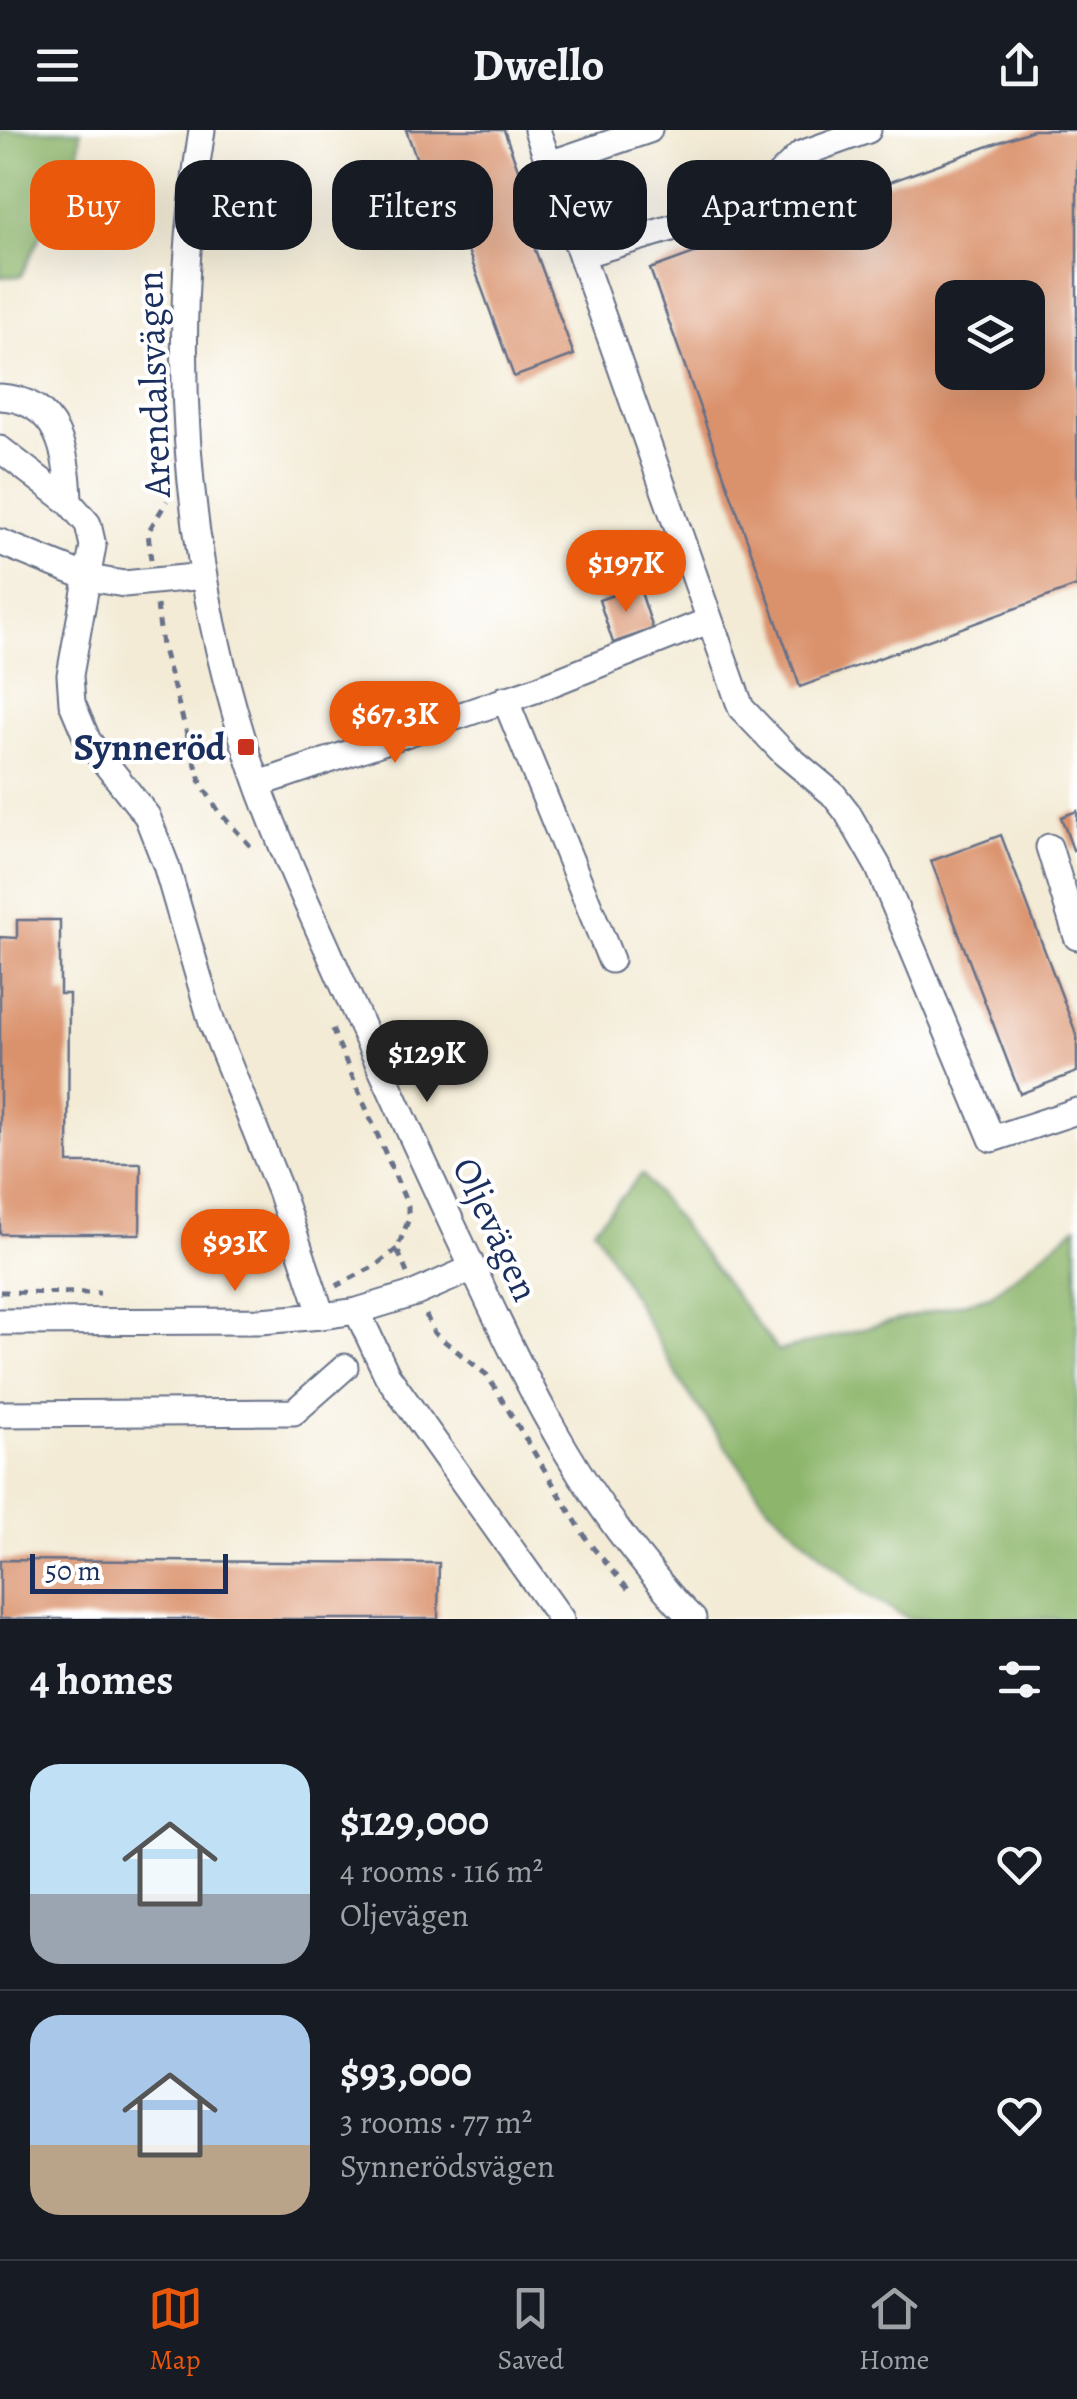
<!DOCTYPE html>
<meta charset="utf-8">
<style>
:root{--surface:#171b24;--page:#242831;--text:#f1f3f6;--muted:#9ea1a6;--line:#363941;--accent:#ea580c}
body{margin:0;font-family:Alegreya,serif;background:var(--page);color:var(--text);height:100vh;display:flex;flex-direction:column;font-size:38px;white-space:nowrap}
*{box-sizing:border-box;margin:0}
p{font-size:32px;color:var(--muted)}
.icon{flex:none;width:55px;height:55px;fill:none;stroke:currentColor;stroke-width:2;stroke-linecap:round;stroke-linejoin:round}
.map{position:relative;height:1489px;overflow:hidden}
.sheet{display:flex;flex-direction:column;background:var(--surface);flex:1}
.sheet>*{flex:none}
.banner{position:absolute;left:30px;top:30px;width:1018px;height:90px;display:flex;gap:20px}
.controls{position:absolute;left:935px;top:150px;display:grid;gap:20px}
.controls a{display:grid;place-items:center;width:110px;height:110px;border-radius:20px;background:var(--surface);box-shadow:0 10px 40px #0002;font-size:50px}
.scale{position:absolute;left:30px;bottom:25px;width:198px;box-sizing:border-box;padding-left:10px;border:5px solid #1b2f5e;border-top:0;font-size:28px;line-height:35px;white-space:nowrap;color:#1b2f5e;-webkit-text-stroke:8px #fff;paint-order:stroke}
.price{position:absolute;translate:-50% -85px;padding:0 22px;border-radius:35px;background:var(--accent);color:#fff;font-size:32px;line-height:65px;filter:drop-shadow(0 2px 5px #0008)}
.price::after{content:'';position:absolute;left:50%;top:60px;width:30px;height:22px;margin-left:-15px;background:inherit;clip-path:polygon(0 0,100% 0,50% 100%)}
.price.on{background:#222;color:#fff}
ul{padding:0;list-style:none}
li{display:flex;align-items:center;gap:30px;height:250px;padding:0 30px}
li+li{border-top:2px solid var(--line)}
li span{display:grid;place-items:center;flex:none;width:280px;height:200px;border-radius:30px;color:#555}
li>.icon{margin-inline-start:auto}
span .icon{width:120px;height:120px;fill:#fffc;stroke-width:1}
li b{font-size:42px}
h2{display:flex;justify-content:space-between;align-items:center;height:120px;padding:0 30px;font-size:42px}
.chip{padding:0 35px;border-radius:30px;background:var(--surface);box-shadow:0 10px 40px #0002;font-size:35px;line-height:90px}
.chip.on{background:var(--accent);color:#fff}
header{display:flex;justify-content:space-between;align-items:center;height:130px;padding:0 30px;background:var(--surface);font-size:45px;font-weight:700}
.dock{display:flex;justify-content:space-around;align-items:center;height:140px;border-top:2px solid var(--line);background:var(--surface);font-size:28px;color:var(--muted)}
.dock a{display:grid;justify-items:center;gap:5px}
.dock .on{color:var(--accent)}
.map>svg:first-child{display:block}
</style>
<header><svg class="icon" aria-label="menu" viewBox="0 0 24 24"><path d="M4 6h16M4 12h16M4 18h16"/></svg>Dwello<svg class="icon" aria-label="share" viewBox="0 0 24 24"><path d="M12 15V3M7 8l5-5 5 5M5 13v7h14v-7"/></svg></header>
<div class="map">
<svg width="1077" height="1489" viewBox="0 0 1077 1489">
<rect width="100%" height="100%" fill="#fff"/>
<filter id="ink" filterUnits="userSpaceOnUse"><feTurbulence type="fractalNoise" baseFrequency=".01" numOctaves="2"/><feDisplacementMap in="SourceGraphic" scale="20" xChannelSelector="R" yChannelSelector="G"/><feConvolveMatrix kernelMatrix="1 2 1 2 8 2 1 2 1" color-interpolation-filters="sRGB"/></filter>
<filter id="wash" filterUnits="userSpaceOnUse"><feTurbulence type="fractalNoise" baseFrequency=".0048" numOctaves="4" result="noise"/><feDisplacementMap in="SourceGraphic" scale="40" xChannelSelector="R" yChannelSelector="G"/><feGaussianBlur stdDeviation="2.25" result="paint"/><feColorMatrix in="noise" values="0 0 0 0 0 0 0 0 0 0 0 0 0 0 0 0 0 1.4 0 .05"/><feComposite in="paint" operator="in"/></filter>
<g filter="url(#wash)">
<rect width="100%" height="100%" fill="#f3ebd5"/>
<path fill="#8db66c" stroke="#547265" stroke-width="2.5" d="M 0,0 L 81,0 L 79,24 L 21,146 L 0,147 Z
M 642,1044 L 778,1221 L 990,1166 L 1077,1096 L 1077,1489 L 909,1489 L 864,1463 L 767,1375 L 682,1254 L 594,1098 Z"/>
<g id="blocks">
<path fill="#da926c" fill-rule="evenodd" d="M 406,0 L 504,0 L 528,67 L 517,71 L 574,225 L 514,247 L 458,93 L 442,98 Z
M 1033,0 L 1077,0 L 1077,456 L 800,557 L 650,139 ZM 952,168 L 1028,168 L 1028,242 L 952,242 Z
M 639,456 L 653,499 L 613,513 L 599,470 Z
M 1077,681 L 1077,718 L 1073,720 L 1061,687 Z
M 1001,705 L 1077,906 L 1077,942 L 1020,964 L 931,731 Z
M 17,790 L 60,790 L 60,864 L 69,864 L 68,1033 L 141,1033 L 140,1104 L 0,1104 L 0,807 L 17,808 Z
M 0,1430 L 439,1433 L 438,1489 L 0,1489 Z"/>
</g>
</g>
<g filter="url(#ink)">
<use href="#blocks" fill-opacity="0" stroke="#677188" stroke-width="2.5"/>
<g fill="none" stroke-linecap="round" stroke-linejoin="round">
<g stroke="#677188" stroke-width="29">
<path id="minor" d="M 202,0 C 169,206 182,416 245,616 C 267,685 297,752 327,818 C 368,912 411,1005 454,1098 C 509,1214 555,1321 635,1422 C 654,1445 671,1469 693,1489
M 537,0 L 741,578 L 785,624 L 833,664 L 847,682 L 878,736 L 992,1009 L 1077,981
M 549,34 L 649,0
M 581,125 L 749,75 L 801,24 L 868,0
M 0,267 C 59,270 68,324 69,372
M 0,319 L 69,372 L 88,394 L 93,416 L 70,545 L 72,573 L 88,611 L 147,686 L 166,735 L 212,893 L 280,1061 L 322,1186
M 0,412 L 89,448 L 124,454 L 204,446
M 505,569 L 611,830
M 259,654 L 535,560 L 708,491
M 1049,717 L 1077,807
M 357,1181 L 387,1245 L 561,1489
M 0,1192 L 260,1191 L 322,1186 L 357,1181 L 416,1163 L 473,1138
M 0,1284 L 294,1282 L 345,1237"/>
</g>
<path stroke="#677188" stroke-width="5" stroke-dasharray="8 8" stroke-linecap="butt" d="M 151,430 L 148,402 L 167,371
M 157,475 L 162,516 L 201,653 L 219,682 L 254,720
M 332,899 L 408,1076 L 408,1091 L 397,1119 L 407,1143
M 336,1156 L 375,1136 L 397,1119
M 0,1162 L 100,1163
M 426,1185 L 434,1203 L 487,1245 L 589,1413 L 628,1459"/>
<use href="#minor" stroke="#fff" stroke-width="25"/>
</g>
</g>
<rect fill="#c8321e" stroke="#fff" stroke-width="4" x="236" y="607" width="20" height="20" rx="5"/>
<g text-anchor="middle" stroke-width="8" stroke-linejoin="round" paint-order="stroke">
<g font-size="38" fill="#1b2f5e" stroke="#fff">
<text transform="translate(153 254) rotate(-92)" y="13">Arendalsvägen</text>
<text transform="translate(496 1099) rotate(65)" y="13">Oljevägen</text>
</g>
<g font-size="38" font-weight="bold" fill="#1b2f5e" stroke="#fff" text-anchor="end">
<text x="226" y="630">Synneröd</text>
</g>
</g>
</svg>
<div class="controls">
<a><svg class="icon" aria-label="layers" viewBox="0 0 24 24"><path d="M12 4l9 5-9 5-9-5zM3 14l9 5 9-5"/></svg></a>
</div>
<div class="scale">50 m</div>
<b class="price" style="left:626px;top:485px">$197K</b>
<b class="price" style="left:395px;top:636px">$67.3K</b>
<b class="price on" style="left:427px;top:975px">$129K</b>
<b class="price" style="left:235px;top:1164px">$93K</b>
<div class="banner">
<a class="chip on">Buy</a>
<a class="chip">Rent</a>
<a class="chip">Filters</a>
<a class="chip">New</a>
<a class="chip">Apartment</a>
</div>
</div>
<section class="sheet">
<h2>4 homes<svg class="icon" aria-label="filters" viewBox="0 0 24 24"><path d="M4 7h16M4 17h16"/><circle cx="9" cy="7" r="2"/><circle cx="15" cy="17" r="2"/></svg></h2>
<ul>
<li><span style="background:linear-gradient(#bfe0f5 65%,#9aa5b1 0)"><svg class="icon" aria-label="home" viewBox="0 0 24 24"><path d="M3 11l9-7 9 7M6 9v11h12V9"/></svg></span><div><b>$129,000</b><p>4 rooms · 116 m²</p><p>Oljevägen</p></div><svg class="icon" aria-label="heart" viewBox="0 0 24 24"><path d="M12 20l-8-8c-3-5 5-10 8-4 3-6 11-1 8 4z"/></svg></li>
<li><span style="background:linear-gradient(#a9c7e8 65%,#b9a48a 0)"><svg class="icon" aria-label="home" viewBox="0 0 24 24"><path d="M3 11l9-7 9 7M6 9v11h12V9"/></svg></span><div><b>$93,000</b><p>3 rooms · 77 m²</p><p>Synnerödsvägen</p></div><svg class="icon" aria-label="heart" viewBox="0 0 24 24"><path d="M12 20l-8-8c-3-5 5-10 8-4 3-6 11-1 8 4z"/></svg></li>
</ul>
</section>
<nav class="dock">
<a class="on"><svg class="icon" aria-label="map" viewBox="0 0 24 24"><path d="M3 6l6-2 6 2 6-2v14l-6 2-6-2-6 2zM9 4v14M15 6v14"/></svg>Map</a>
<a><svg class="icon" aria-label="saved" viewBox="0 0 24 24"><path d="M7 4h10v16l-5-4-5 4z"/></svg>Saved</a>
<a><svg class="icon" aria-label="home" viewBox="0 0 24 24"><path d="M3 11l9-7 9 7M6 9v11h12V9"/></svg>Home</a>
</nav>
